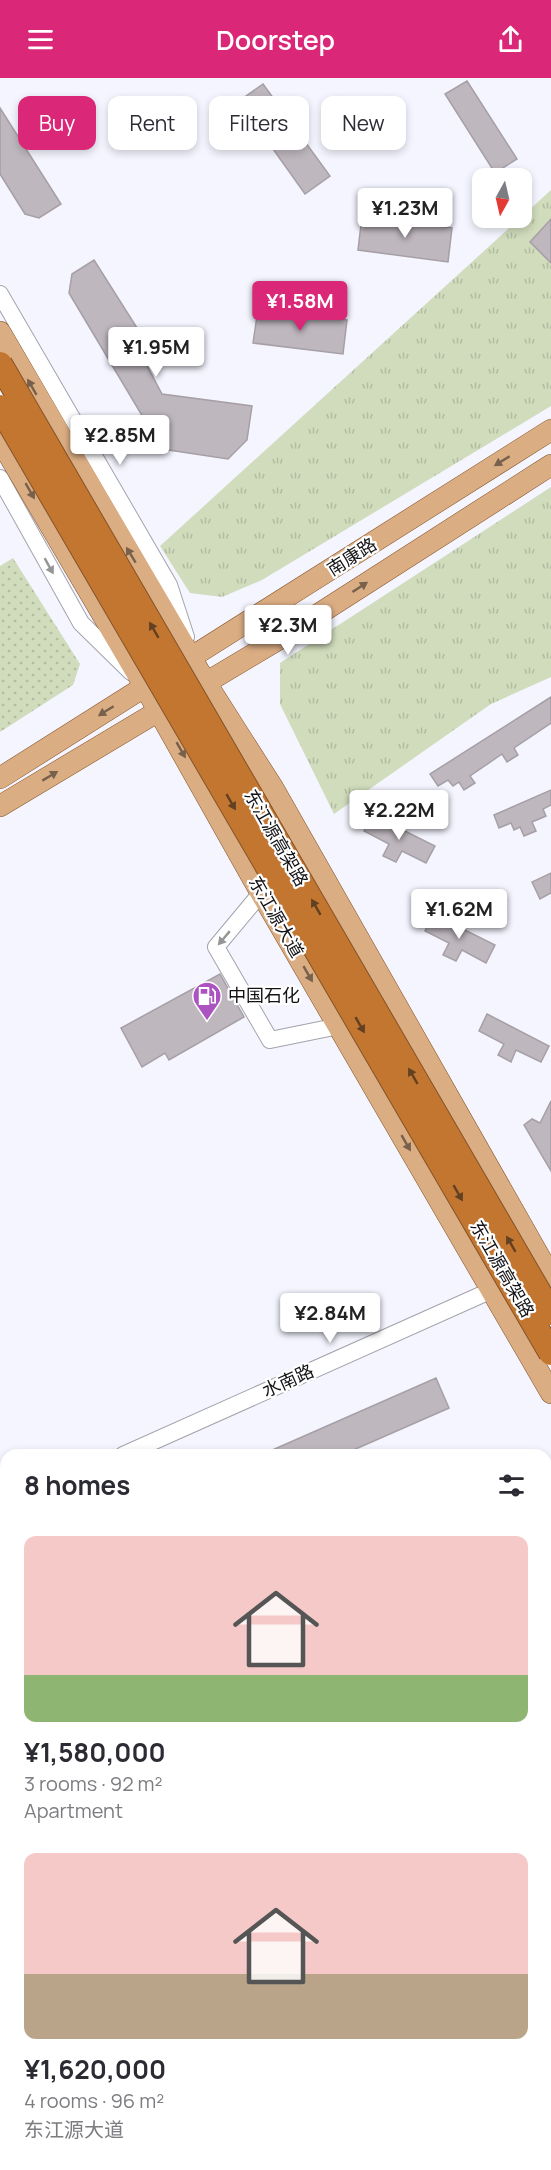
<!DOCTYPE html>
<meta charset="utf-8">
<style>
:root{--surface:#fff;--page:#f2f2f3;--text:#2b2b33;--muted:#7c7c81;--accent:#db2777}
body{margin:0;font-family:Manrope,"Noto Sans SC",sans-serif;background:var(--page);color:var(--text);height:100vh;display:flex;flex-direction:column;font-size:22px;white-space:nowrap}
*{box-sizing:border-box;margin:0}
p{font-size:20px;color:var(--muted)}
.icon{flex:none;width:33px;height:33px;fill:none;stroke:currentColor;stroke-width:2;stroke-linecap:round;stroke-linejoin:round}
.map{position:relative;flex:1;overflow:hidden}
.side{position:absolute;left:0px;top:1371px;width:552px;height:722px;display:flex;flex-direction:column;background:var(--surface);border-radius:18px 18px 0 0;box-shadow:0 3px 9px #0003}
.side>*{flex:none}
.top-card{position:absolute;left:18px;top:18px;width:516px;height:54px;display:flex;gap:12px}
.needle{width:39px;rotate:188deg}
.tools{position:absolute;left:472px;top:90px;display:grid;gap:12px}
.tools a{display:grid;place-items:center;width:60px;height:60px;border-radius:12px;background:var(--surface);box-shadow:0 3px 9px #0003;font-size:30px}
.price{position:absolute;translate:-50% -51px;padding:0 14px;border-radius:6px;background:#fff;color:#222;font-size:20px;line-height:39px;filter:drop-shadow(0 2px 3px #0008)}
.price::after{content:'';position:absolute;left:50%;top:36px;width:18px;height:14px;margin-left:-9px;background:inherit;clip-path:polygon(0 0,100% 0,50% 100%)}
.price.selected{background:var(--accent);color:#fff}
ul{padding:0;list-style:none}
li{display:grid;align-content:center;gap:12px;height:318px;padding:0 24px}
li span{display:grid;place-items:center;height:186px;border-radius:12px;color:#555}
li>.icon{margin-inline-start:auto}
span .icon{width:108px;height:108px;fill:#fffc;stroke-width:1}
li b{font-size:26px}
h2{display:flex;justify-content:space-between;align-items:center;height:72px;padding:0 24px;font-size:26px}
.chip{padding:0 21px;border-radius:12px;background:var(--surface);box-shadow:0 3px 9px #0003;font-size:21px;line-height:54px}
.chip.selected{background:var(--accent);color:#fff}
header{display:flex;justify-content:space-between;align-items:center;height:78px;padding:0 24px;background:var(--accent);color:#fff;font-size:27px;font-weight:600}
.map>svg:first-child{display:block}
</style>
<header><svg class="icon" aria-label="menu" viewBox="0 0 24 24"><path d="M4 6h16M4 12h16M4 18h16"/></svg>Doorstep<svg class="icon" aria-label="share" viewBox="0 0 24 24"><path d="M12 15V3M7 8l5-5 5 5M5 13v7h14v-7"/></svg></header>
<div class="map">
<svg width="551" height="2092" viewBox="0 0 551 2092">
<defs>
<pattern id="grass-tufts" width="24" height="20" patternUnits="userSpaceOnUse" patternTransform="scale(1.5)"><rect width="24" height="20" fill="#d0dcbc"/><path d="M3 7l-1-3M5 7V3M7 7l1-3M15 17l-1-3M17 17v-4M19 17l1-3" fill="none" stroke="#b2bca1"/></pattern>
<pattern id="park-dots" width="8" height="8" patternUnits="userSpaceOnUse" patternTransform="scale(1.5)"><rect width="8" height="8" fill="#d0dcbc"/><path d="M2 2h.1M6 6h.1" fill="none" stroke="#b2bca1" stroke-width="1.8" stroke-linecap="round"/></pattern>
</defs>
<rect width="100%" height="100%" fill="#f5f5ff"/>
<path fill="url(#grass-tufts)" d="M 551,112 L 551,328 L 262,502 L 222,519 L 190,515 L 160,468 Z
M 551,409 L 551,599 L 491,626 L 334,736 L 280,626 L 280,585 Z"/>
<path fill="url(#park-dots)" d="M 13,480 L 80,586 L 73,607 L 0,654 L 0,488 Z"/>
<path fill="#beb7be" stroke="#a69fa6" stroke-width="1.5" d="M 467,3 L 517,81 L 495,95 L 445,16 Z
M 263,6 L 330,98 L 305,116 L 239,23 Z
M 0,30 L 61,126 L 39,140 L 25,136 L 0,96 Z
M 362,138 L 452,150 L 448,184 L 358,172 Z
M 551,141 L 551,185 L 530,164 Z
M 94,182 L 144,261 L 135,265 L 162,316 L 252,328 L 247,362 L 228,381 L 162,371 L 69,215 L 72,196 Z
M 258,231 L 347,242 L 343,276 L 253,265 Z
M 551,619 L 551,645 L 514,670 L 518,677 L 507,684 L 502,676 L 470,698 L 475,705 L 464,712 L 459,704 L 453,708 L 448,702 L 438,708 L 430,696 Z
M 551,712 L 551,727 L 543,731 L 546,738 L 532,744 L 536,753 L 524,758 L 520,749 L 514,752 L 511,745 L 499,750 L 494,737 Z
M 373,737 L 435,768 L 426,785 L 402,773 L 396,784 L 383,778 L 389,766 L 364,753 Z
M 551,795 L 551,815 L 540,821 L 532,804 Z
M 433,836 L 495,867 L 486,885 L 462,872 L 456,883 L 443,877 L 449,865 L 425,853 Z
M 220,896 L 244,939 L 169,982 L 165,975 L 142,989 L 121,950 Z
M 487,936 L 549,968 L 541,984 L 516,972 L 511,984 L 498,977 L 504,966 L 479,953 Z
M 551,1023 L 551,1093 L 524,1047 L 532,1041 L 540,1045 Z
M 436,1300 L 449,1330 L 342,1377 L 261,1377 Z"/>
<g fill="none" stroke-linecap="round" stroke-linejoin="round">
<g stroke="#a3a3ac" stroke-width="18">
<path id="minor" d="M 0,216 L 169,507 L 186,559
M 0,400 L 81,545 L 131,594
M 261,815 L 216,869 L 270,962 L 339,948
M 123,1377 L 501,1208
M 0,1432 L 6,1429
M 0,1677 L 6,1687
M 546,1951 L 551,1964 L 546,1966
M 546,2080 L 551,2078
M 223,2086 L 225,2092
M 425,2086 L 427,2092
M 447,2086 L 449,2092
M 514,2092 L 529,2086"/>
</g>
<g stroke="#855327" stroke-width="22">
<path id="major" d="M 0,254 L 206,605 L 273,710 L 551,1199
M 0,362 L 145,609 L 261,815 L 551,1315
M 0,700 L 551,352
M 0,728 L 289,555 L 551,387
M 546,1876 L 551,1874
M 546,1908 L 551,1906
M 9,2092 L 23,2086
M 73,2092 L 87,2086"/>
</g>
<use href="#minor" stroke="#fff" stroke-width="16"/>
<use href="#major" stroke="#dbad83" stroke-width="21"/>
<g stroke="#855327" stroke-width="26" stroke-linecap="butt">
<path id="highway-bridge" d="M 0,286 L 551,1235
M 0,329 L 551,1275"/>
</g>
<use href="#highway-bridge" stroke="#c37630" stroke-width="24"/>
</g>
<defs><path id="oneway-solid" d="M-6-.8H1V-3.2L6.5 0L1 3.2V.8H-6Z" transform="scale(1.5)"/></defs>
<g fill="#77604c">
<use href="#oneway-solid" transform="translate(32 309) rotate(-120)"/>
<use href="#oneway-solid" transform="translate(502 383) rotate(148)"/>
<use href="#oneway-solid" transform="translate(30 413) rotate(60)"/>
<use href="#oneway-solid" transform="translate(131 477) rotate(-121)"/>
<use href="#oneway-solid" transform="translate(360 509) rotate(-33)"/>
<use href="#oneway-solid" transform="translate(106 633) rotate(148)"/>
<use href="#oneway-solid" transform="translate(181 672) rotate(60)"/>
<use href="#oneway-solid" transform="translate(50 698) rotate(-31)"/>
<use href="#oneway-solid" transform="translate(308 896) rotate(60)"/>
<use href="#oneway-solid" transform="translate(406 1065) rotate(60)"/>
</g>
<g fill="#959596">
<use href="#oneway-solid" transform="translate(49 488) rotate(61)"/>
<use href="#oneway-solid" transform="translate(224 860) rotate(130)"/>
</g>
<g fill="#624022">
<use href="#oneway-solid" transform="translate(154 552) rotate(-120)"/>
<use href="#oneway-solid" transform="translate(231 724) rotate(60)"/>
<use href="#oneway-solid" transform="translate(316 829) rotate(-120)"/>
<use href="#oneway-solid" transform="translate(360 947) rotate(60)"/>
<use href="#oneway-solid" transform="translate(413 998) rotate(-120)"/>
<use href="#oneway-solid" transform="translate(458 1115) rotate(60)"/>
<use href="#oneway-solid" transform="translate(511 1166) rotate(-120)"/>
</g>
<defs>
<g id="fuel-pin" transform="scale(1.5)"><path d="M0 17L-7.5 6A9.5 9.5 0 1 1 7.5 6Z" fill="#ab53c0" stroke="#fff"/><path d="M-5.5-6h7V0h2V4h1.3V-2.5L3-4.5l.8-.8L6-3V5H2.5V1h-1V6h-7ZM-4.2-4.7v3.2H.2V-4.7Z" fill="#fff"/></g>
</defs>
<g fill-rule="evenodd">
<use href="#fuel-pin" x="207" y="918"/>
</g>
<g text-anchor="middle" stroke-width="4.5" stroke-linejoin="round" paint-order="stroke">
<g font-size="18" fill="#131316" stroke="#fff">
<text transform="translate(352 479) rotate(-32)" y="6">南康路</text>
<text transform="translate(276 760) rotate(60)" y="6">东江源高架路</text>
<text transform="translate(276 839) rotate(60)" y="6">东江源大道</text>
<text transform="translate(502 1191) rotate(60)" y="6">东江源高架路</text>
<text transform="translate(288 1303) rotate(-24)" y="6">水南路</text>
</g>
<g font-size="18" fill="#131316" stroke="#fff" text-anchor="start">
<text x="228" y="924">中国石化</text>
</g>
</g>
</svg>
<div class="tools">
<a><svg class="needle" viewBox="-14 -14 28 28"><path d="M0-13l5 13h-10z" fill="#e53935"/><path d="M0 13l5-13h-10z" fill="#7c7c81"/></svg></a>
</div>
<b class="price" style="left:405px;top:161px">¥1.23M</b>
<b class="price selected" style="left:300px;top:254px">¥1.58M</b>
<b class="price" style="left:156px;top:300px">¥1.95M</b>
<b class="price" style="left:120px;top:388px">¥2.85M</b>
<b class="price" style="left:288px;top:578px">¥2.3M</b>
<b class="price" style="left:399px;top:763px">¥2.22M</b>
<b class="price" style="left:459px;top:862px">¥1.62M</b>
<b class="price" style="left:330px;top:1266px">¥2.84M</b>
<div class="top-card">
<a class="chip selected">Buy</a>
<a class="chip">Rent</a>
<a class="chip">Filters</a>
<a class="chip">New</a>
</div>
<section class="side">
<h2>8 homes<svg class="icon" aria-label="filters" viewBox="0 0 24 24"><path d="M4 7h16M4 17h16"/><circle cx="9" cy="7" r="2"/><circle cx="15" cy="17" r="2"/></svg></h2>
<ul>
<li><span style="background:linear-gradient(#f6c9c9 75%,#8fb573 0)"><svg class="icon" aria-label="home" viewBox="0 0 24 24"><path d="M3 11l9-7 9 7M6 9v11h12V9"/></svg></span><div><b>¥1,580,000</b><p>3 rooms · 92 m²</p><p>Apartment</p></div></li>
<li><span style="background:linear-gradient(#f6c9c9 65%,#b9a48a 0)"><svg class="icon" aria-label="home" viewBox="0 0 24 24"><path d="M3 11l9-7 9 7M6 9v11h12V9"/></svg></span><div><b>¥1,620,000</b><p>4 rooms · 96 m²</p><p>东江源大道</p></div></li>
</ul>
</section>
</div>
